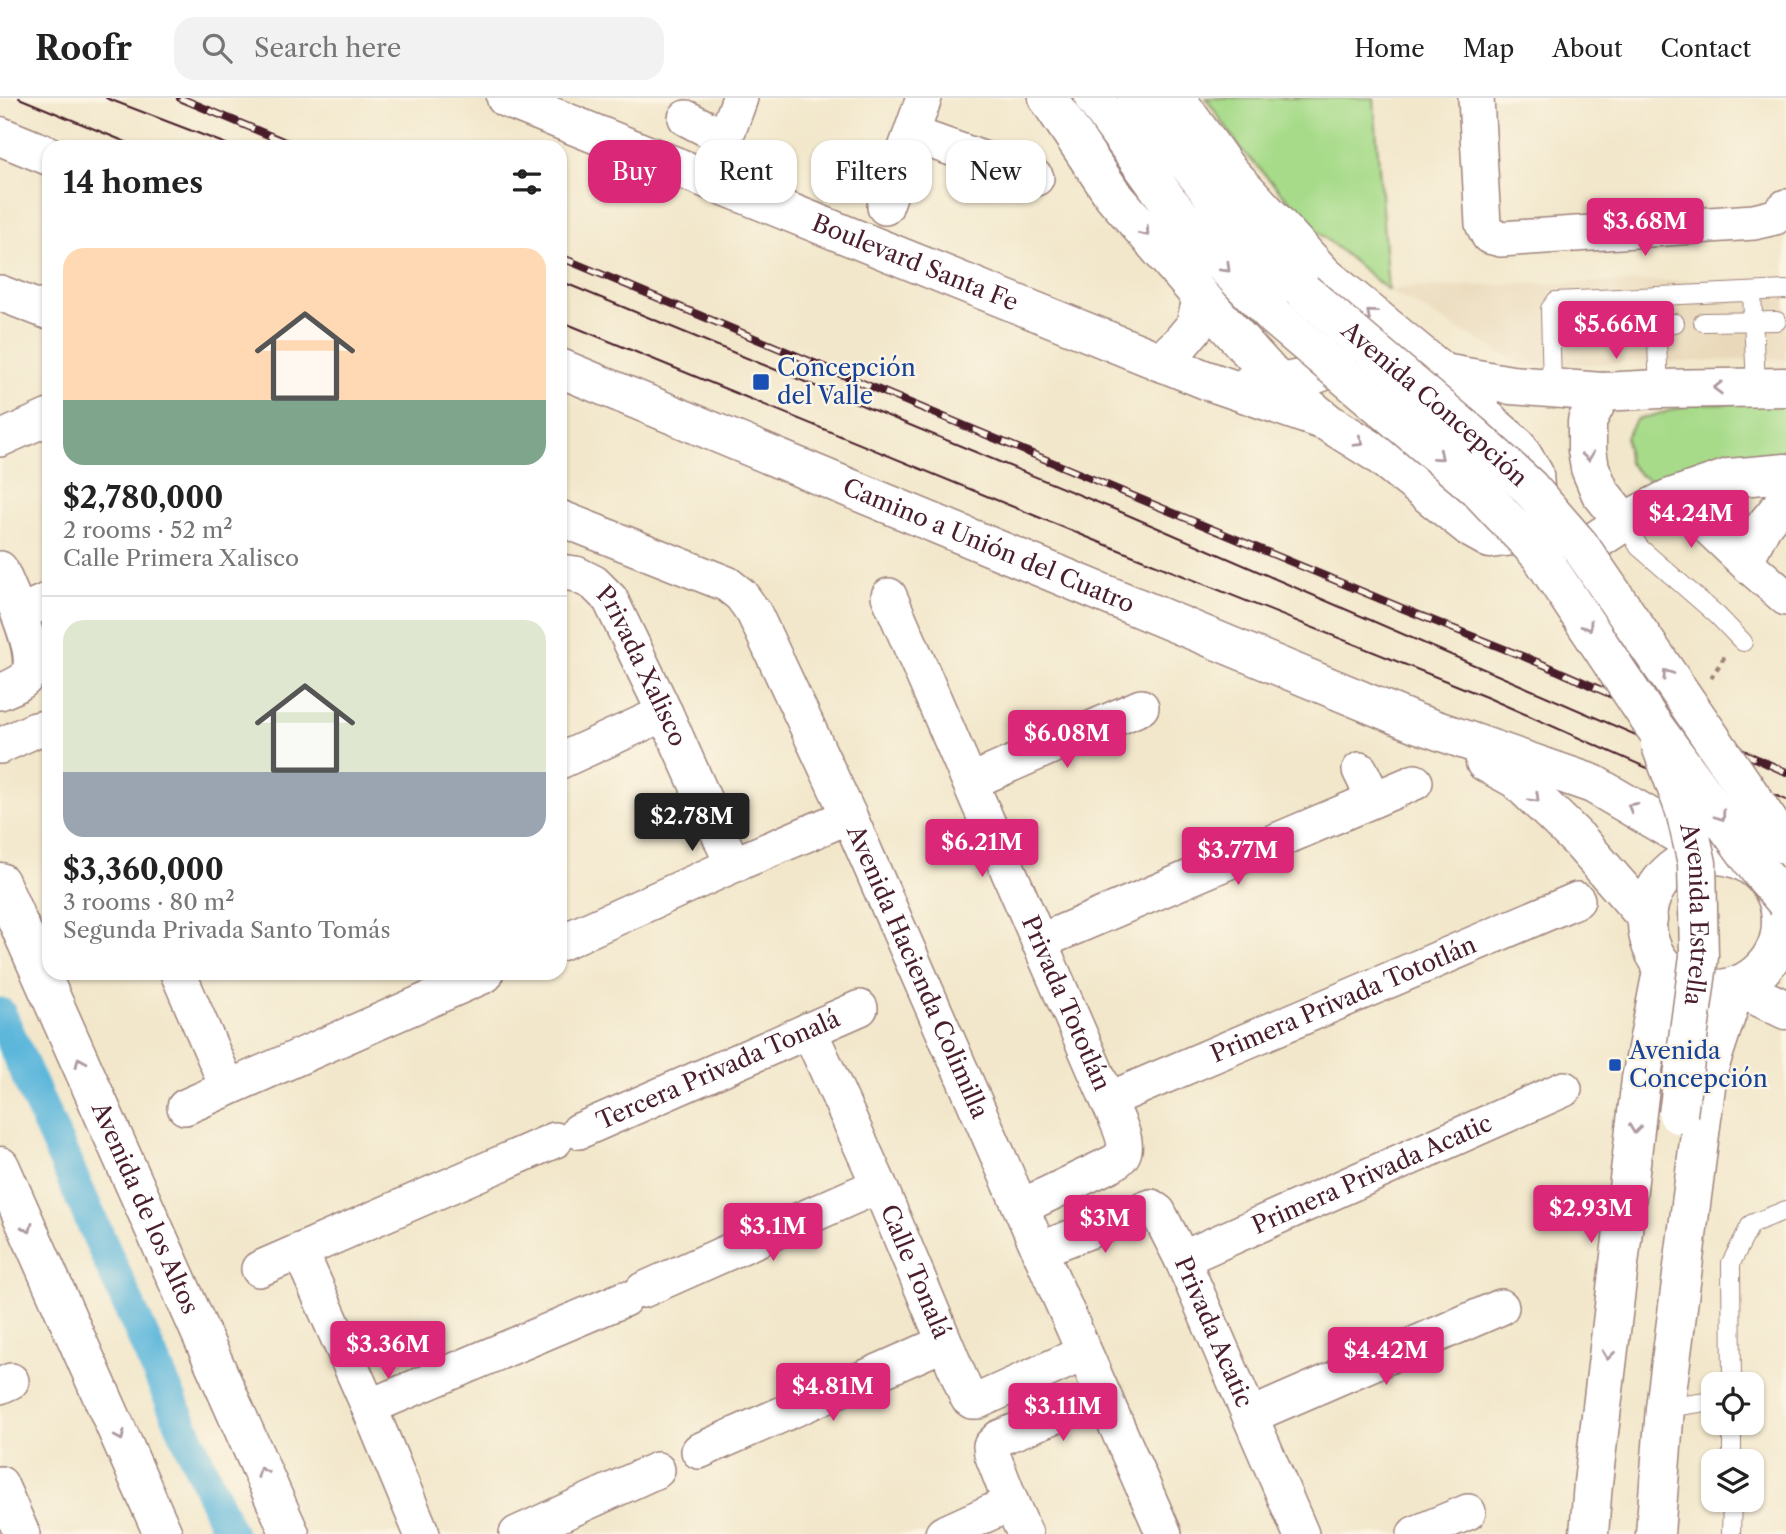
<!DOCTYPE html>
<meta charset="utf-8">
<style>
:root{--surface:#fff;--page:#f2f2f2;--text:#222;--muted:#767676;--line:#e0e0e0;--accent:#db2777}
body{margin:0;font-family:"Libre Caslon Text",serif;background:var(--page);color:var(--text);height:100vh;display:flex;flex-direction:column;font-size:26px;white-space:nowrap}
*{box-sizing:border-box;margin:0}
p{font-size:23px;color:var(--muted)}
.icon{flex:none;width:38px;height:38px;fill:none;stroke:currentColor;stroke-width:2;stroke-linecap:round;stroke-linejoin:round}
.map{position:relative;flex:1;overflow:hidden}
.panel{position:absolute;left:42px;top:42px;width:525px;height:840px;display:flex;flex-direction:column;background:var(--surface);border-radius:21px;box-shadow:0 2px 5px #0004}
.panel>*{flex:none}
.hud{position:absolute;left:588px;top:42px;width:665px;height:63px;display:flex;gap:14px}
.buttons{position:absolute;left:1701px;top:1274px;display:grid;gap:14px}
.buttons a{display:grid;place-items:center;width:63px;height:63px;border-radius:14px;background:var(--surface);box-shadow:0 2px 5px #0004;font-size:35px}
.price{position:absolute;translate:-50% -60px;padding:0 16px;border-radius:7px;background:var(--accent);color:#fff;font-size:23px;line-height:46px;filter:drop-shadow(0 2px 4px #0008)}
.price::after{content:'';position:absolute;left:50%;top:42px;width:21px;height:16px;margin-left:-10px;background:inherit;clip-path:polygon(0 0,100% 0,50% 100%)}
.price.current{background:#222;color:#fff}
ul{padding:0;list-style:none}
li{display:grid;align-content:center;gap:14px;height:371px;padding:0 21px}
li+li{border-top:2px solid var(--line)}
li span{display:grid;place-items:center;height:217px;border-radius:21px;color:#555}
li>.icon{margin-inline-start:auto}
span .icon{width:126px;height:126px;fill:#fffc;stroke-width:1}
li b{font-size:30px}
h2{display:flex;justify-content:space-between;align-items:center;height:84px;padding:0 21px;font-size:30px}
.chip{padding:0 24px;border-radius:21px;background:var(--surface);box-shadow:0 2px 5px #0004;font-size:24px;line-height:63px}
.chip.current{background:var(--accent);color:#fff}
header{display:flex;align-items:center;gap:42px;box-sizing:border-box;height:98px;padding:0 35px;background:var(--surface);border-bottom:2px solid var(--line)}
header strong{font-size:33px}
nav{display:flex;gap:38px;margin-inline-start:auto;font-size:24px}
.search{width:490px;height:63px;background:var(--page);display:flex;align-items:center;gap:18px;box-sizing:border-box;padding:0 24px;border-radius:21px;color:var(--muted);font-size:26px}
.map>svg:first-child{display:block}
</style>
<header>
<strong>Roofr</strong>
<div class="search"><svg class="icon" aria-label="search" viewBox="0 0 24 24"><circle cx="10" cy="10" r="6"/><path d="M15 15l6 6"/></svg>Search here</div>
<nav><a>Home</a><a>Map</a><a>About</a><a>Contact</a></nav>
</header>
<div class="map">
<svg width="1786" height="1436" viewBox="0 0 1786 1436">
<rect width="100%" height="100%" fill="#fcf5e5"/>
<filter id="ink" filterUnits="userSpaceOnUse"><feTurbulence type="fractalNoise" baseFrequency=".0143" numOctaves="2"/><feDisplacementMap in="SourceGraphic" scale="14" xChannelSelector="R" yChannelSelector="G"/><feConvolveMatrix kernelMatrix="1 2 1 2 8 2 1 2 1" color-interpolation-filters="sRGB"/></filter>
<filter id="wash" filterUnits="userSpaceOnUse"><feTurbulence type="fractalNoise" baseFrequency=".00686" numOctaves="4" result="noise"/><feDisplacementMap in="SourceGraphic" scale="28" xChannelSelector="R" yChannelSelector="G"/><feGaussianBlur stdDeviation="1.57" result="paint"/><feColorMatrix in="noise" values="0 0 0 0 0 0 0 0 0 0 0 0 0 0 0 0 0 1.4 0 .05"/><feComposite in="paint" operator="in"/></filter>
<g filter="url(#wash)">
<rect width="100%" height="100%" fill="#f2e7cb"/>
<path fill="#e9d9ba" d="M 1786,181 L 1786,261 L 1523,267 L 1388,192 L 1407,190 L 1523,186 Z"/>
<path fill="#a7db8a" stroke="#787d5a" stroke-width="2" d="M 1206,0 L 1374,0 L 1388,192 L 1318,134 L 1241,51 Z
M 1786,304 L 1786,355 L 1728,356 L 1654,384 L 1640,377 L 1628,364 L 1626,339 L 1636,322 L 1694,306 Z"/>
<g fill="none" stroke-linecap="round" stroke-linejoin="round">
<path stroke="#5db7db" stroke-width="33" d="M 0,916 L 230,1436"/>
</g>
</g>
<g filter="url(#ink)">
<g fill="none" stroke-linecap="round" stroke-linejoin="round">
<g stroke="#9e837b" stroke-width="20">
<path id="service" d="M 1752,194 L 1756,289
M 1655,198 L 1659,291
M 1703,224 L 1777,223
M 1633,226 L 1675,225
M 1552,290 L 1550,211 L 1556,203 L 1786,192
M 1624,424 L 1639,449 L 1717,517 L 1743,544
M 1732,1286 L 1731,1165 L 1751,1126 L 1786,1112
M 1665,1310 L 1713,1303
M 1732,1325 L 1732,1363
M 1731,1436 L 1732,1402"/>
</g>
<g stroke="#9e837b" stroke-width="38">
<g id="minor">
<path d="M 1476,0 L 1483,126 L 1489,138 L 1501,141 L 1754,124 L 1775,119 L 1786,109"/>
<path d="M 686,20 L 715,35 L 724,36 L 729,30 L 740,0"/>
<path d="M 912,36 L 1036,80"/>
<path d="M 885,109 L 924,0"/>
<path d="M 0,195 L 49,214"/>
<path d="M 0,341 L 49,319"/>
<path d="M 1668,401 L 1704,425 L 1745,464 L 1786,500"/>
<path id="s1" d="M 560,420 L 727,486 L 741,497 L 754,515 L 849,718 L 1164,1436"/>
<path d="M 1745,464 L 1764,427 L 1786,400"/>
<path d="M 0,471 C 9,492 40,556 28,577 C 22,586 9,590 0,594"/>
<path id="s2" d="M 560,474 L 576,476 L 594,485 L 610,501 L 665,615 L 733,767"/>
<path id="s3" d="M 889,498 L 1108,1002 C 1113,1014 1127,1039 1124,1052 C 1123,1058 1118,1062 1113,1065 L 1021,1109"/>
<path d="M 19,515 L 49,502"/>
<path d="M 0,648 L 35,632 L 49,629"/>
<path d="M 560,663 L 665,615"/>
<path d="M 1360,672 L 1374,701"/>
<path d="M 970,684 L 1141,609"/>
<path d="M 1039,844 L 1415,684"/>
<path d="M 560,845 L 733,767 L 849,718"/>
<path d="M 178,875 L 228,990"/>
<path id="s4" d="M 809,932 L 879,1087 L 968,1300 L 972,1303 L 978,1303 L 1084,1255"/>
<path id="s5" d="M 1108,1002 L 1577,802"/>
<path d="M 185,1009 L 485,877"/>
<path id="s6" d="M 579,1033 L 860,910"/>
<path id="s7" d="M 1039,1152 L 1151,1109 L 1158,1114 L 1182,1161 L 1301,1436"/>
<path d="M 300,1153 L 369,1309 L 422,1436"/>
<path id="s8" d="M 1182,1161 L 1564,991"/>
<path d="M 259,1171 L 555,1042"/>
<path d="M 643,1192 L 879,1087"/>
<path d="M 0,1288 L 11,1283"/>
<path d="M 369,1309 L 624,1201"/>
<path d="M 1250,1318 L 1501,1209"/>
<path d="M 699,1353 L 944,1245"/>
<path d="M 0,1386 L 22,1436"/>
<path d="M 517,1436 L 657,1372"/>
<path d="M 943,1436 L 1011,1405"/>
<path d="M 1025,1436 L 1011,1405 L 992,1356 L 991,1348 L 999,1340 L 1104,1298"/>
<path d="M 1415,1436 L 1468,1414"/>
</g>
</g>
<g stroke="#9e837b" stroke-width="41">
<g id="tertiary">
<path id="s9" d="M 506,0 L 1206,282 L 1325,323"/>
<path d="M 0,38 L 49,58"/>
<path id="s10" d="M 560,270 L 1416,625 L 1593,686 L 1712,756"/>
<path d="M 1250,286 C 1268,287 1289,284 1307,279 C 1325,274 1341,264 1361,263"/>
<path d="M 1602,294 L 1587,323 L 1587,352 L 1590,370 L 1600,394 L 1624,424"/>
<path d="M 1485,664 L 1516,681 L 1578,741 L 1648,821"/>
<path id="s11" d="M 0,784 L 290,1436"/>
<path d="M 0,1068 L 163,1436"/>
</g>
</g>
<g stroke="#9e837b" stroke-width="41">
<path id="secondary" d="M 1443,275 L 1511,287 L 1602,294 L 1659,291 L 1786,289
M 1548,457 L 1552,458 L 1589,447 L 1624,424 L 1668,401 L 1729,380 L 1786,375
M1647 824a67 67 0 1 1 134 0a67 67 0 1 1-134 0Z
M 1589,1436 L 1593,1385 L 1641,981 L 1663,868
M 1655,1436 L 1665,1310 L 1708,973 L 1736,888"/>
</g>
<g stroke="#9e837b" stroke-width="41">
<path id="primary" d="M 1048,0 L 1113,97 L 1202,200 L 1278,284 L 1327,324 L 1378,356 L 1472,431 L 1490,441 L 1513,438 L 1531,422 L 1536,404 L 1534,376 L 1517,348 L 1493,327 L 1443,275 L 1325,178 L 1225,69 L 1176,0
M 1094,0 L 1168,103 L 1214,157 L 1275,219
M 1137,0 C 1190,67 1239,138 1304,194
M 1160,264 L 1179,247 L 1195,228 L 1202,200
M 1736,888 L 1786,912"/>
</g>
<path stroke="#9e837b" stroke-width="4.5" stroke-dasharray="5 5" stroke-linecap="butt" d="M 1711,580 L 1725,558"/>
<use href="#service" stroke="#fff" stroke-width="18"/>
<use href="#minor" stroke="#fff" stroke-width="35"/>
<use href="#tertiary" stroke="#fff" stroke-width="38"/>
<use href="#secondary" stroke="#fff" stroke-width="38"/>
<use href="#primary" stroke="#fff" stroke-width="38"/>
<path stroke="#4a1f2b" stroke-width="2" d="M 19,0 L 138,49
M 106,0 L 234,49
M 560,183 L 1121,414 L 1786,702
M 560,223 L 1099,444 L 1486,599 L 1786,731"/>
<g stroke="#4a1f2b" stroke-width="8">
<path id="rail" d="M 180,0 L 297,49
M 560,159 L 1404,511 L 1547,568 L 1786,674"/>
</g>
<use href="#rail" stroke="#fcf5e5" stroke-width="5" stroke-dasharray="16" stroke-linecap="butt"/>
<g stroke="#9e837b" stroke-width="41" stroke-linecap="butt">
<g id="secondary-bridge">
<path id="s12" d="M 1660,645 L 1685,713 L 1697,765 L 1699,858 L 1678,1016"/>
</g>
</g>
<g stroke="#9e837b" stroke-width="41" stroke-linecap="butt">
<g id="primary-bridge">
<path id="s13" d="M 1304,194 L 1471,336 L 1529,389 L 1580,448 L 1779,739 L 1786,747"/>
<path d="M 1275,219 L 1477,390 L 1540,457 L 1651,624 L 1759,772 L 1786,804"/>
</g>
</g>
<use href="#secondary-bridge" stroke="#fff" stroke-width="38"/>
<use href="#primary-bridge" stroke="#fff" stroke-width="38"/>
</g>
<defs><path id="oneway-chevron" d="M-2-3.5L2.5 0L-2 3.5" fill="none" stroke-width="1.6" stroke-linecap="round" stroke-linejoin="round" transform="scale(1.75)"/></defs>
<g stroke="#ae9aa0">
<use href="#oneway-chevron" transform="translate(1145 134) rotate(49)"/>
<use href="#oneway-chevron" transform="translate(1226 170) rotate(45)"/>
<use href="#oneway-chevron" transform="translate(1371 216) rotate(-140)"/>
<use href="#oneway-chevron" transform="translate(1718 290) rotate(179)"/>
<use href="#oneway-chevron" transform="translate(1359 344) rotate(32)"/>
<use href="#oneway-chevron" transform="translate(1439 358) rotate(40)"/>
<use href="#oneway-chevron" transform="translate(1588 358) rotate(82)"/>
<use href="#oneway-chevron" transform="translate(1588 528) rotate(56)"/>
<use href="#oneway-chevron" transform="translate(1667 576) rotate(-124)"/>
<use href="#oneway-chevron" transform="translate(1535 700) rotate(44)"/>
<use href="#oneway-chevron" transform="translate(1632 709) rotate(-150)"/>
<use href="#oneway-chevron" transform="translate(1721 718) rotate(54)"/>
<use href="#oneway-chevron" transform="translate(80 964) rotate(-114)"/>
<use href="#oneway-chevron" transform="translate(1635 1031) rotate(97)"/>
<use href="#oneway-chevron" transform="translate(28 1130) rotate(66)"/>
<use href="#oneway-chevron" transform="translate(1608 1257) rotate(97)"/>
<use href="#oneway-chevron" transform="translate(120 1338) rotate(66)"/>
<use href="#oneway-chevron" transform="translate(262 1374) rotate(-114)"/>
</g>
</g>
<g fill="#1a4fb4" stroke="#fcf5e5" stroke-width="2.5">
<rect x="752" y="275" width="18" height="18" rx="3.5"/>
<rect x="1608" y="960" width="14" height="14" rx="3.5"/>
</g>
<g text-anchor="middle" stroke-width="5" stroke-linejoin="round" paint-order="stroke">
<g font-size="24" fill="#4a1f2b" stroke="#fcf5e5">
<text dy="8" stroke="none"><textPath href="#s9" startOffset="441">Boulevard Santa Fe</textPath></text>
<text dy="8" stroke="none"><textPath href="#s13" startOffset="172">Avenida Concepción</textPath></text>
<text dy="8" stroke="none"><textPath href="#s10" startOffset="464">Camino a Unión del Cuatro</textPath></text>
<text dy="8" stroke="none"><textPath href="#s2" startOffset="133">Privada Xalisco</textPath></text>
<text dy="8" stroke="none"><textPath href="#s12" startOffset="177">Avenida Estrella</textPath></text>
<text dy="8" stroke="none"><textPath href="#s1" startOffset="614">Avenida Hacienda Colimilla</textPath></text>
<text dy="8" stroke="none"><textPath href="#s5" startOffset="256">Primera Privada Tototlán</textPath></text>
<text dy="8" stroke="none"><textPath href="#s3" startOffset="444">Privada Tototlán</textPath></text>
<text dy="8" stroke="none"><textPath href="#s6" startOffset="152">Tercera Privada Tonalá</textPath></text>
<text dy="8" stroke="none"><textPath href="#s8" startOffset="208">Primera Privada Acatic</textPath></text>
<text dy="8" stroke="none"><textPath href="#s11" startOffset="357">Avenida de los Altos</textPath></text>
<text dy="8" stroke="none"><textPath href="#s4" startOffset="264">Calle Tonalá</textPath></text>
<text dy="8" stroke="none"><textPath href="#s7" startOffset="261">Privada Acatic</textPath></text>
</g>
<g font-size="24" fill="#164399" stroke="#fcf5e5" text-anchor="start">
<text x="777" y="278">Concepción<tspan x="777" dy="28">del Valle</tspan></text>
<text x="1629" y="961">Avenida<tspan x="1629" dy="28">Concepción</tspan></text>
</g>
</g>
</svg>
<div class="buttons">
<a><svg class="icon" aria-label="locate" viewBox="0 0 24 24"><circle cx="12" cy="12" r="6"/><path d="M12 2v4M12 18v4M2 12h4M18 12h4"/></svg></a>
<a><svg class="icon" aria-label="layers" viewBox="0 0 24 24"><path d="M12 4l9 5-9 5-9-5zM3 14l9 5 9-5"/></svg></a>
</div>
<b class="price" style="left:1645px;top:160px">$3.68M</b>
<b class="price" style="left:1616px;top:263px">$5.66M</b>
<b class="price" style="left:1691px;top:452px">$4.24M</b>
<b class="price" style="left:1067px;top:672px">$6.08M</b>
<b class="price current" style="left:692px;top:755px">$2.78M</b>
<b class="price" style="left:982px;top:781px">$6.21M</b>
<b class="price" style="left:1238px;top:789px">$3.77M</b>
<b class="price" style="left:1591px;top:1147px">$2.93M</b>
<b class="price" style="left:1105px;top:1157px">$3M</b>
<b class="price" style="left:773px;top:1165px">$3.1M</b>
<b class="price" style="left:388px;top:1283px">$3.36M</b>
<b class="price" style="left:1386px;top:1289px">$4.42M</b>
<b class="price" style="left:833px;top:1325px">$4.81M</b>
<b class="price" style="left:1063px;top:1345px">$3.11M</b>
<div class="hud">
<a class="chip current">Buy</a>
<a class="chip">Rent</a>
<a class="chip">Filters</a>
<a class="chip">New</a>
</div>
<section class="panel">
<h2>14 homes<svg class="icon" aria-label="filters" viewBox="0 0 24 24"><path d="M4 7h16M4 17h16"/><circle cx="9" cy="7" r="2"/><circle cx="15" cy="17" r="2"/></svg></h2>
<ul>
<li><span style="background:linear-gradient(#ffd9b3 70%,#7fa58c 0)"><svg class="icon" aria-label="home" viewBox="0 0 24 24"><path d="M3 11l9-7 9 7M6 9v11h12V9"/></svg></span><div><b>$2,780,000</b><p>2 rooms · 52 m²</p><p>Calle Primera Xalisco</p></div></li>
<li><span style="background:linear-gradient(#dfe7d0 70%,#9aa5b1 0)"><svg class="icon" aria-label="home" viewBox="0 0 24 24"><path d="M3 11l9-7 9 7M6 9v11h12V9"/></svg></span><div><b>$3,360,000</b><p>3 rooms · 80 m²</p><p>Segunda Privada Santo Tomás</p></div></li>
</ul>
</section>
</div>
